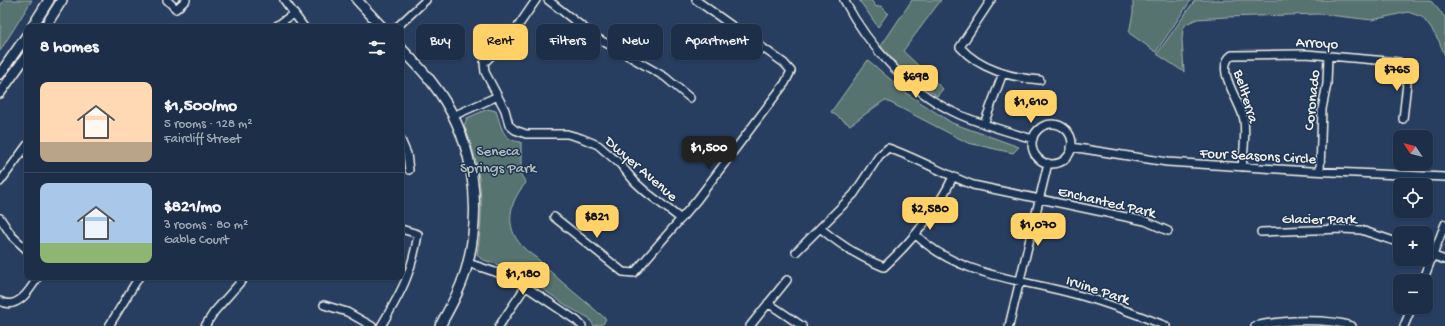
<!DOCTYPE html>
<meta charset="utf-8">
<style>
:root{--surface:#1d2e49;--page:#2a3a53;--text:#f1f3f6;--muted:#a0a8b4;--line:#3b4a61;--accent:#ffd166}
body{margin:0;font-family:"Gochi Hand",sans-serif;background:var(--page);color:var(--text);height:100vh;display:flex;flex-direction:column;font-size:15px;white-space:nowrap}
*{box-sizing:border-box;margin:0}
p{font-size:13px;color:var(--muted)}
.icon{flex:none;width:22px;height:22px;fill:none;stroke:currentColor;stroke-width:2;stroke-linecap:round;stroke-linejoin:round}
.map{position:relative;flex:1;overflow:hidden}
.details{position:absolute;left:24px;top:24px;width:380px;height:256px;display:flex;flex-direction:column;background:var(--surface);border-radius:8px;box-shadow:0 1px 3px #0004,0 0 0 1px var(--line)}
.details>*{flex:none}
.top-card{position:absolute;left:416px;top:24px;width:380px;height:36px;display:flex;gap:8px}
.needle{width:26px;rotate:305deg}
.buttons{position:absolute;left:1393px;top:130px;display:grid;gap:8px}
.buttons a{display:grid;place-items:center;width:40px;height:40px;border-radius:8px;background:var(--surface);box-shadow:0 1px 3px #0004,0 0 0 1px var(--line);font-size:20px}
.price{position:absolute;translate:-50% -34px;padding:0 9px;border-radius:8px;background:var(--accent);color:#111;font-size:13px;line-height:26px;filter:drop-shadow(0 1px 2px #0008)}
.price::after{content:'';position:absolute;left:50%;top:24px;width:12px;height:9px;margin-left:-6px;background:inherit;clip-path:polygon(0 0,100% 0,50% 100%)}
.price.current{background:#222;color:#fff}
ul{padding:0;list-style:none}
li{display:flex;align-items:center;gap:12px;height:100px;padding:0 16px}
li+li{border-top:1px solid var(--line)}
li span{display:grid;place-items:center;flex:none;width:112px;height:80px;border-radius:8px;color:#555}
li>.icon{margin-inline-start:auto}
span .icon{width:48px;height:48px;fill:#fffc;stroke-width:1}
li b{font-size:17px}
h2{display:flex;justify-content:space-between;align-items:center;height:48px;padding:0 16px;font-size:17px}
.tag{padding:0 14px;border-radius:8px;background:var(--surface);box-shadow:0 1px 3px #0004,0 0 0 1px var(--line);font-size:14px;line-height:36px}
.tag.current{background:var(--accent);color:#111}
.map>svg:first-child{display:block}
</style>
<div class="map">
<svg width="1445" height="326" viewBox="0 0 1445 326">
<rect width="100%" height="100%" fill="#273e61"/>
<filter id="ink" filterUnits="userSpaceOnUse"><feTurbulence type="fractalNoise" baseFrequency=".025" numOctaves="2"/><feDisplacementMap in="SourceGraphic" scale="8" xChannelSelector="R" yChannelSelector="G"/><feConvolveMatrix kernelMatrix="1 2 1 2 8 2 1 2 1" color-interpolation-filters="sRGB"/></filter>
<g filter="url(#ink)">
<path fill="#577370" stroke="#a6b2ac" d="M 4,0 L 32,0 L 0,51 L 0,6 Z
M 859,0 L 871,0 L 876,7 L 881,6 L 888,13 L 878,27 Z
M 912,0 L 941,0 L 903,51 L 943,89 L 937,96 L 903,71 L 881,46 Z
M 1133,0 L 1191,0 L 1156,52 L 1129,33 L 1133,13 Z
M 1195,0 L 1430,0 L 1445,17 L 1445,56 L 1439,41 L 1430,27 L 1422,17 L 1408,12 L 1372,20 L 1320,14 L 1226,17 L 1197,19 L 1186,24 L 1183,29 L 1182,40 L 1184,72 L 1157,54 Z
M 868,60 L 906,93 L 952,123 L 1019,147 L 1013,153 L 968,143 L 885,100 L 850,125 L 831,112 Z
M 488,109 L 496,111 C 501,125 502,141 521,142 L 521,175 L 526,183 C 509,201 504,227 522,246 C 528,253 535,256 541,262 C 561,283 584,300 606,319 L 603,324 L 594,326 L 589,318 L 570,308 L 517,271 L 481,259 L 477,254 C 485,210 482,167 464,126 L 467,118 Z"/>
<g fill="none" stroke-linecap="round" stroke-linejoin="round">
<g stroke="#f4f1e8" stroke-width="10">
<path id="minor" d="M 167,0 L 176,9 L 186,0
M 284,0 L 304,27
M 536,0 L 510,38 L 484,63 L 485,72 L 505,110 L 509,125 L 515,130 L 526,134 L 567,134 L 581,138 L 598,145 L 620,164 L 635,182 L 646,192 L 681,219
M 548,0 L 597,38 L 665,77 L 690,98
M 844,0 C 869,47 910,93 960,115 C 984,125 1008,132 1033,139
M 991,0 L 960,47 C 979,69 1012,78 1040,80
M 275,27 L 293,14
M 397,27 L 426,0
M 453,116 L 498,96
M 984,124 L 1003,73
M1032 144a20 20 0 1 1 40 0a20 20 0 1 1-40 0Z
M 401,140 L 407,154 L 409,170
M 1071,147 L 1167,162 L 1310,171 L 1445,177
M 1242,167 C 1244,151 1246,136 1244,120 C 1241,102 1213,68 1232,55 L 1306,54 L 1399,62 L 1403,65 L 1407,83 L 1403,119
M 1320,171 L 1322,109 L 1327,84 L 1328,56
M 0,182 L 27,145
M 554,217 L 623,272 L 634,273 L 697,200 L 785,83 L 791,71 L 784,63 L 696,0
M 0,218 L 12,236 L 27,250
M 820,228 C 840,245 859,257 884,267 C 912,241 936,212 953,177
M 1261,232 L 1342,229 L 1361,230 L 1400,243
M 916,235 C 958,276 1020,279 1074,294 C 1105,302 1136,314 1166,326
M 796,252 L 854,194 L 879,156 L 888,148 C 917,158 944,174 973,185 L 1145,221 L 1168,231
M 1426,253 L 1445,260
M 468,263 L 513,278 L 577,321 L 582,326
M 1423,281 L 1445,224
M 0,301 C 17,311 30,290 38,277
M 768,303 L 802,326
M 324,305 L 347,312 L 372,326
M 109,326 L 139,277
M 205,326 L 214,312 L 245,277
M 381,326 C 401,293 412,273 418,234 L 401,229
M 499,326 L 526,286
M 750,326 L 787,280
M 1009,326 L 1048,163
M 1255,326 C 1282,320 1326,318 1352,326
M 1404,326 L 1412,307"/>
</g>
<g stroke="#f4f1e8" stroke-width="12">
<path id="tertiary" d="M 357,0 L 382,27
M 32,27 L 49,0
M 45,27 L 62,0
M 401,48 C 412,60 424,71 433,84 C 472,134 483,201 468,262 C 463,285 451,306 440,326
M 0,74 L 27,35
M 0,93 L 27,55"/>
</g>
<use href="#minor" stroke="#1d3557" stroke-width="7"/>
<use href="#tertiary" stroke="#1d3557" stroke-width="9"/>
</g>
</g>
<g text-anchor="middle" stroke-width="3" stroke-linejoin="round" paint-order="stroke">
<g font-size="15" fill="#f4f1e8" stroke="#1d3557">
<text transform="translate(1317 42) rotate(3)" y="5">Arroyo</text>
<text transform="translate(1247 96) rotate(73)" y="5">Bellterra</text>
<text transform="translate(1311 100) rotate(-84)" y="5">Coronado</text>
<text transform="translate(1258 155) rotate(3)" y="5">Four Seasons Circle</text>
<text transform="translate(642 168) rotate(41)" y="5">Dwyer Avenue</text>
<text transform="translate(1107 201) rotate(13)" y="5">Enchanted Park</text>
<text x="1319" y="223">Glacier Park</text>
<text transform="translate(1098 289) rotate(18)" y="5">Irvine Park</text>
</g>
<g font-size="15" fill="#b5bfb8" stroke="#1d3557">
<text x="498" y="155">Seneca<tspan x="498" dy="17">Springs Park</tspan></text>
</g>
</g>
</svg>
<div class="buttons">
<a><svg class="needle" viewBox="-14 -14 28 28"><path d="M0-13l5 13h-10z" fill="#e53935"/><path d="M0 13l5-13h-10z" fill="#a0a8b4"/></svg></a>
<a><svg class="icon" aria-label="locate" viewBox="0 0 24 24"><circle cx="12" cy="12" r="6"/><path d="M12 2v4M12 18v4M2 12h4M18 12h4"/></svg></a>
<a>+</a>
<a>−</a>
</div>
<b class="price" style="left:1397px;top:92px">$765</b>
<b class="price" style="left:916px;top:99px">$698</b>
<b class="price" style="left:1031px;top:124px">$1,610</b>
<b class="price current" style="left:709px;top:170px">$1,500</b>
<b class="price" style="left:930px;top:231px">$2,580</b>
<b class="price" style="left:597px;top:239px">$821</b>
<b class="price" style="left:1038px;top:247px">$1,070</b>
<b class="price" style="left:523px;top:296px">$1,180</b>
<div class="top-card">
<a class="tag">Buy</a>
<a class="tag current">Rent</a>
<a class="tag">Filters</a>
<a class="tag">New</a>
<a class="tag">Apartment</a>
</div>
<section class="details">
<h2>8 homes<svg class="icon" aria-label="filters" viewBox="0 0 24 24"><path d="M4 7h16M4 17h16"/><circle cx="9" cy="7" r="2"/><circle cx="15" cy="17" r="2"/></svg></h2>
<ul>
<li><span style="background:linear-gradient(#ffd9b3 75%,#b9a48a 0)"><svg class="icon" aria-label="home" viewBox="0 0 24 24"><path d="M3 11l9-7 9 7M6 9v11h12V9"/></svg></span><div><b>$1,500/mo</b><p>5 rooms · 128 m²</p><p>Faircliff Street</p></div></li>
<li><span style="background:linear-gradient(#a9c7e8 75%,#8fb573 0)"><svg class="icon" aria-label="home" viewBox="0 0 24 24"><path d="M3 11l9-7 9 7M6 9v11h12V9"/></svg></span><div><b>$821/mo</b><p>3 rooms · 80 m²</p><p>Gable Court</p></div></li>
</ul>
</section>
</div>
